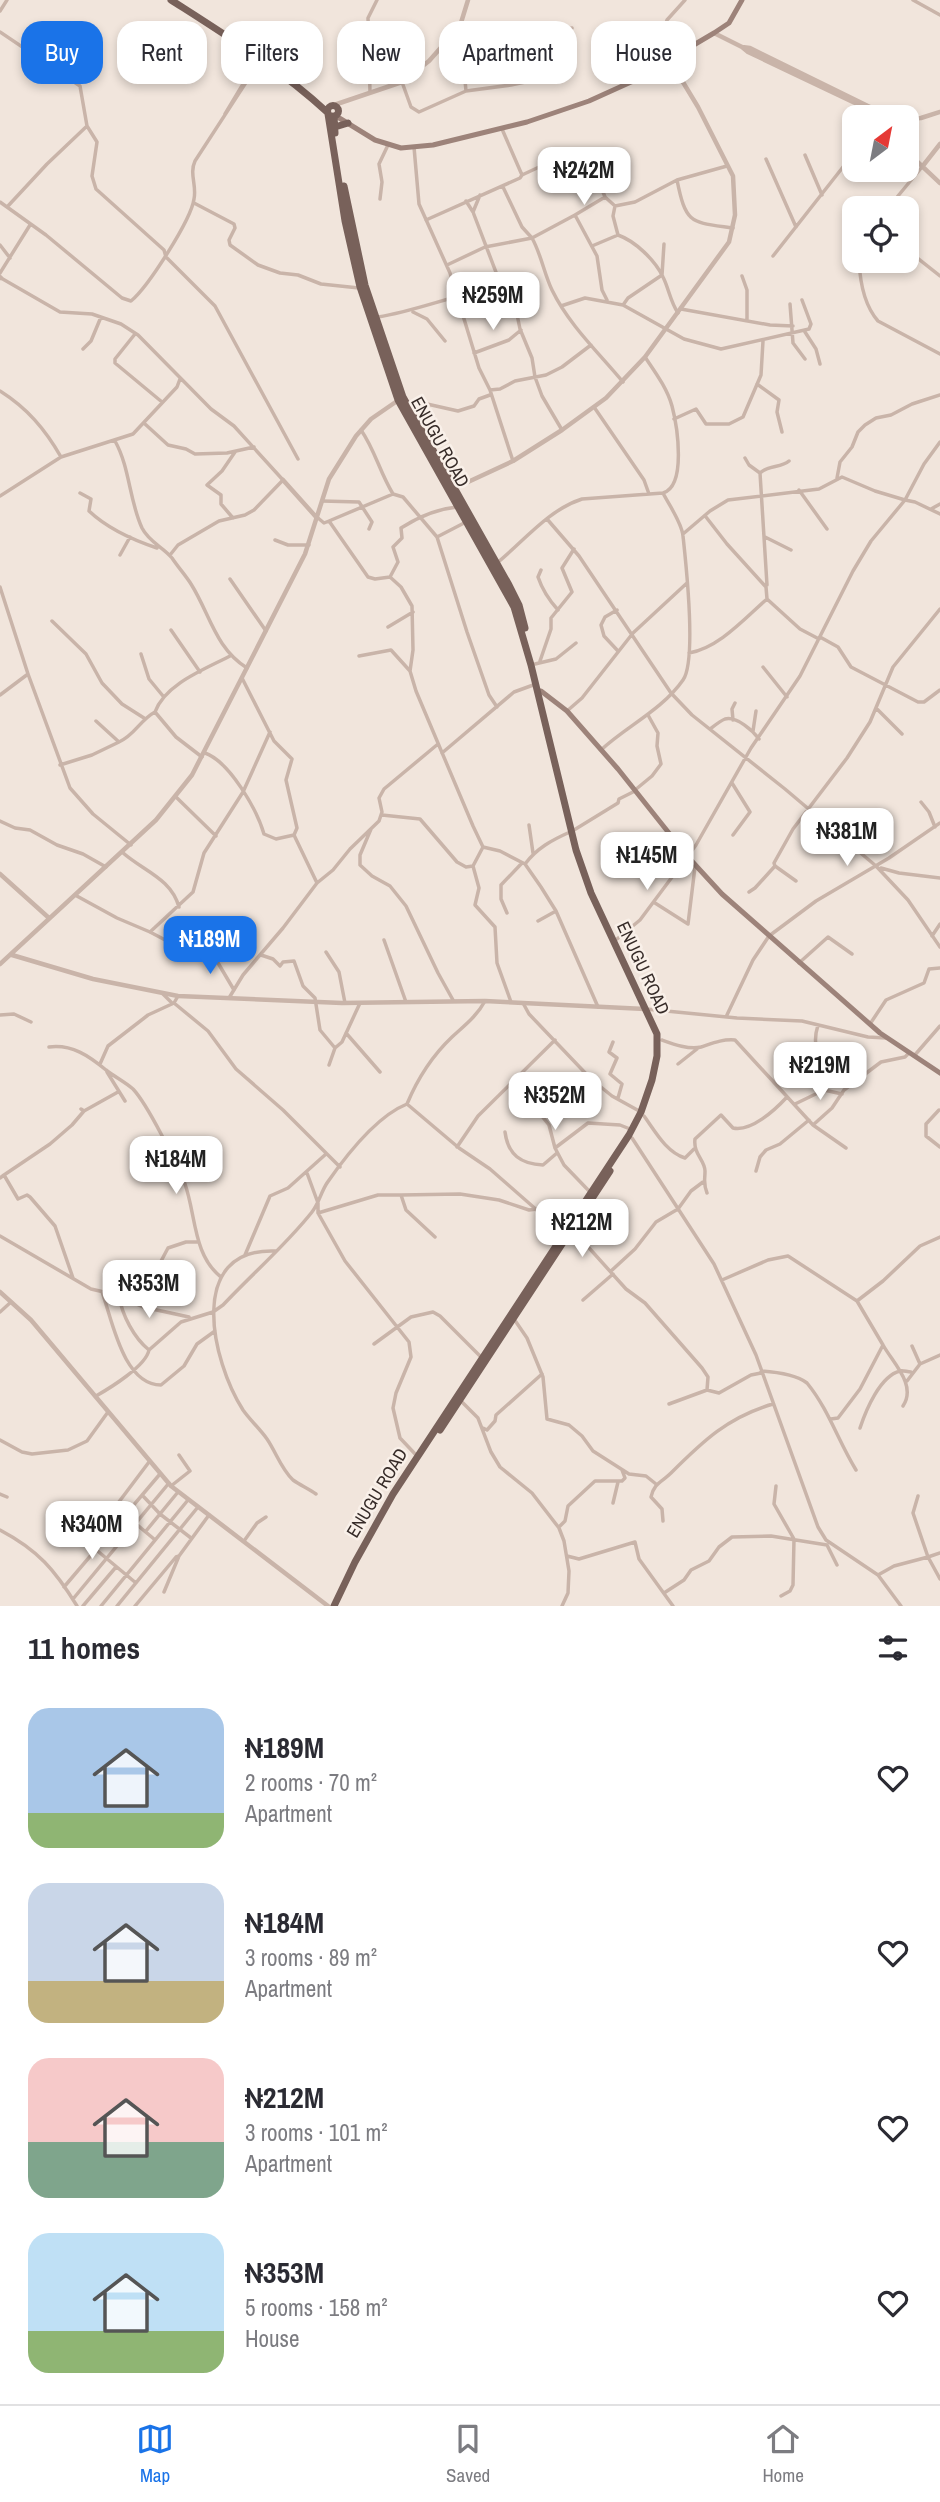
<!DOCTYPE html>
<meta charset="utf-8">
<style>
:root{--surface:#fff;--page:#f2f2f3;--text:#2b2b33;--muted:#7c7c81;--line:#e1e1e2;--accent:#1a73e8}
body{margin:0;font-family:"Archivo Narrow",sans-serif;background:var(--page);color:var(--text);height:100vh;display:flex;flex-direction:column;font-size:26px;white-space:nowrap}
*{box-sizing:border-box;margin:0}
p{font-size:23px;color:var(--muted)}
.icon{flex:none;width:38px;height:38px;fill:none;stroke:currentColor;stroke-width:2;stroke-linecap:round;stroke-linejoin:round}
.map{position:relative;height:1606px;overflow:hidden}
.side{display:flex;flex-direction:column;background:var(--surface);flex:1}
.side>*{flex:none}
.guide{position:absolute;left:21px;top:21px;width:900px;height:63px;display:flex;gap:14px}
.needle{width:46px;rotate:32deg}
.tools{position:absolute;left:842px;top:105px;display:grid;gap:14px}
.tools a{display:grid;place-items:center;width:77px;height:77px;border-radius:14px;background:var(--surface);box-shadow:0 4px 10px #0003;font-size:35px}
.price{position:absolute;translate:-50% -60px;padding:0 16px;border-radius:14px;background:#fff;color:#222;font-size:23px;line-height:46px;filter:drop-shadow(0 2px 4px #0008)}
.price::after{content:'';position:absolute;left:50%;top:42px;width:21px;height:16px;margin-left:-10px;background:inherit;clip-path:polygon(0 0,100% 0,50% 100%)}
.price.active{background:var(--accent);color:#fff}
ul{padding:0;list-style:none}
li{display:flex;align-items:center;gap:21px;height:175px;padding:0 28px}
li span{display:grid;place-items:center;flex:none;width:196px;height:140px;border-radius:21px;color:#555}
li>.icon{margin-inline-start:auto}
span .icon{width:84px;height:84px;fill:#fffc;stroke-width:1}
li b{font-size:30px}
h2{display:flex;justify-content:space-between;align-items:center;height:84px;padding:0 28px;font-size:30px}
.pill{padding:0 24px;border-radius:21px;background:var(--surface);box-shadow:0 4px 10px #0003;font-size:24px;line-height:63px}
.pill.active{background:var(--accent);color:#fff}
.tabs{display:flex;justify-content:space-around;align-items:center;height:98px;border-top:2px solid var(--line);background:var(--surface);font-size:19px;color:var(--muted)}
.tabs a{display:grid;justify-items:center;gap:4px}
.tabs .active{color:var(--accent)}
.map>svg:first-child{display:block}
</style>
<div class="map">
<svg width="940" height="1606" viewBox="0 0 940 1606">
<rect width="100%" height="100%" fill="#f1e5dc"/>
<g fill="none" stroke-linecap="round" stroke-linejoin="round">
<path stroke="#c9b4a9" stroke-width="3.5" d="M 913,0 L 940,15
M 0,11 L 7,0
M 460,27 L 466,91
M 664,29 L 667,20 L 685,0
M 0,32 L 80,86 L 87,126 L 97,142 L 92,176 L 96,189 L 164,250 L 166,257 L 215,306 L 298,459
M 653,37 L 668,58
M 402,82 L 411,107 L 419,112 L 466,91 L 511,85 L 549,77 L 553,73 L 551,35 L 572,28
M 370,92 L 368,18 L 377,0
M 225,114 L 258,59
M 414,147 L 419,204 L 450,273 L 479,368 L 490,390 L 513,461
M 805,155 L 822,195
M 766,159 L 796,227
M 522,175 L 552,161
M 677,180 C 686,225 691,222 733,228
M 503,187 L 522,227 L 532,238 L 575,215 L 597,256 L 602,290 L 607,300
M 605,197 L 597,177 L 613,163 L 618,151
M 380,199 L 382,182 L 379,164 L 388,145
M 466,201 L 473,212 L 499,280 L 514,300 L 520,329 L 532,358 L 535,377 L 542,396 L 562,430
M 0,202 L 46,235 L 122,298 L 131,301 C 148,287 191,220 194,199 C 197,185 189,174 195,161 L 260,61
M 194,203 L 234,224 L 235,228 L 229,240 L 230,245 L 258,265 L 280,273 L 298,275 L 321,284 L 359,288
M 8,206 L 47,164 L 87,126
M 615,206 L 635,202 L 677,180 L 727,166
M 888,208 L 922,167
M 473,212 L 480,195
M 575,215 L 605,197 L 615,206 L 613,216 L 618,235
M 426,220 L 520,178 L 522,175 L 502,129
M 0,245 L 10,258
M 592,246 L 618,235 C 635,241 655,260 663,277 C 669,289 670,301 678,313
M 906,249 L 940,276
M 773,256 L 854,153
M 859,261 C 860,282 864,305 878,321 L 940,354
M 447,265 L 485,247 L 532,238 C 541,254 544,273 552,290 C 569,325 599,353 623,382
M 0,273 L 30,225
M 742,276 L 747,290 L 747,319
M 1,278 L 60,312 L 92,314 L 121,324 L 138,335 L 211,409 L 234,426 L 283,480 L 254,510 L 245,515 L 219,521 L 178,545 L 170,555
M 790,304 L 793,343 L 805,359
M 623,305 L 628,298 L 662,275 L 664,244
M 561,306 L 585,298 L 623,305 L 684,339 L 721,349 L 809,329 L 811,324 L 802,300
M 681,309 L 770,325 L 793,326
M 413,312 L 427,319 L 445,341
M 378,317 C 421,310 460,292 503,287
M 805,332 L 816,349 L 820,364
M 135,334 L 115,359 L 115,363 L 162,402
M 83,349 L 91,341 L 101,317
M 474,353 L 509,340 L 521,330
M 757,384 L 779,400 L 777,412 L 782,432
M 490,390 L 500,389 L 515,381 L 546,375 L 562,367 L 591,345
M 0,391 C 27,408 45,429 61,457
M 410,406 L 427,404 L 458,411 L 474,406 L 479,399 L 490,395
M 594,407 L 644,480 L 649,494
M 674,419 L 696,409 L 706,424 L 729,424 L 743,417 L 761,375 L 763,341
M 145,424 L 168,445 L 186,449 L 195,454 L 227,453 L 254,447
M 361,430 C 375,450 380,473 393,494 L 403,497 L 437,537 L 467,632 L 489,695 L 497,707
M 115,441 C 130,468 129,500 142,528 C 149,542 163,547 172,558 C 178,567 186,576 191,584 C 210,614 215,648 247,668
M 940,442 L 924,464 L 905,500 L 915,502 L 940,514
M 745,458 L 749,465 L 760,473
M 837,478 L 840,462 L 852,447 L 858,432 L 865,425 L 876,418 L 891,415 L 912,404 L 940,395
M 799,490 L 827,529
M 80,493 L 91,499 L 89,511 C 108,529 133,540 157,548
M 0,496 L 61,457 L 133,434 L 177,387 L 180,379
M 322,501 L 359,502 L 372,522 L 369,529
M 931,509 L 940,504
M 706,517 L 727,544 L 766,587 L 767,599 L 800,629 L 819,639
M 233,518 L 221,504 L 221,495 L 207,485 L 222,471 L 235,452
M 318,518 L 324,523 L 329,521 L 368,577 L 375,579 L 390,577 L 401,587 L 412,606 L 413,650 L 410,671 L 416,691 L 473,826 L 483,847 L 500,851 L 525,864 L 541,887 L 556,911 L 598,1007
M 547,519 L 579,556 L 671,693 L 692,715 L 785,789 L 876,866 L 908,900 L 940,947
M 329,521 L 393,494
M 437,537 L 466,522
M 765,537 L 791,550
M 275,540 L 288,545 L 309,545
M 120,555 L 130,537
M 497,563 C 524,541 548,510 582,499 L 663,493 C 687,486 677,425 672,406 C 667,388 655,372 645,357
M 541,570 L 538,577 C 542,589 549,600 558,610
M 390,577 L 398,562 L 393,547 L 402,538 L 401,528 C 418,517 437,509 457,507
M 230,579 L 266,631
M 767,585 L 760,473 C 768,465 781,468 789,461
M 0,587 L 28,674 L 70,788 L 93,814 L 131,845
M 617,610 L 605,617 L 601,625 L 604,636 L 618,651
M 52,621 L 86,654 L 102,683 L 122,704 L 144,718
M 388,627 L 413,612
M 171,630 L 200,672
M 820,637 L 838,647 L 851,667 L 918,702 L 924,702 L 940,690
M 689,653 C 719,648 745,618 767,599
M 141,654 L 149,679 L 163,696
M 359,656 L 391,650 L 410,671
M 540,661 L 551,629 L 551,618 L 572,592 L 562,568 L 574,549
M 535,664 L 556,659 L 576,643
M 763,667 L 787,697
M 242,678 L 274,741 L 292,759 L 286,780 L 297,828 L 294,835 L 317,883
M 0,695 L 28,674
M 876,708 L 902,734
M 567,711 L 582,698 L 633,633 L 687,583
M 733,720 L 732,709 L 735,703
M 96,721 L 119,742 C 135,735 140,720 155,712
M 710,729 C 714,726 720,721 725,719 C 737,716 753,731 759,739
M 753,731 L 756,711
M 601,750 C 627,726 662,710 683,680 C 697,660 686,564 683,536 C 682,523 669,505 663,493
M 205,753 C 230,762 257,810 264,834 L 276,839 L 294,835
M 442,753 L 514,692 L 536,684
M 202,757 L 176,737 L 155,712 C 165,684 205,669 230,656
M 60,765 L 92,755 L 119,742
M 732,783 L 750,812 L 733,835
M 635,790 L 652,776 L 661,764 L 657,746 L 658,733 L 648,715
M 176,797 L 216,836
M 921,802 L 929,812 L 935,827
M 382,815 L 420,819 L 457,862 L 466,867 L 473,866
M 0,821 L 15,828 L 30,830 L 57,845 L 83,854 L 106,867
M 529,825 L 533,853
M 371,829 L 360,855 L 360,865 L 372,876 L 390,886 L 406,906 L 438,973 L 453,1000
M 574,830 L 618,803 L 619,799 L 635,791
M 846,840 L 874,813
M 483,847 L 473,866 L 479,888 L 475,905 L 495,927 L 497,963 L 511,1002
M 122,852 C 143,871 171,878 179,907
M 525,864 C 537,848 552,840 570,832
M 775,866 L 796,881
M 881,868 L 899,873 L 940,878
M 749,892 L 755,888 L 775,866 L 774,863 L 793,829 L 847,758 L 870,722 L 893,667 L 940,609
M 75,895 L 117,918 L 150,932 L 169,942 L 198,942 L 208,946 L 234,990
M 655,903 L 688,924 L 695,867
M 507,913 L 501,899 L 501,885 L 522,863
M 538,921 L 556,911
M 150,932 L 193,892 L 204,853 L 243,792 L 270,732
M 932,936 L 940,924
M 617,939 L 640,920 L 696,845 L 751,748 L 800,676 L 853,571 L 871,541 L 905,500 L 875,491 L 842,477 L 819,489 L 728,500 L 710,511 L 683,534
M 384,940 L 406,1002
M 326,952 L 339,972 L 345,1003
M 261,955 L 273,959 L 280,966 L 283,962 L 294,961 L 303,986 L 315,998 L 320,1030 L 335,1048
M 799,963 L 828,937 L 852,954
M 162,993 L 172,1003
M 229,998 L 243,975 L 283,928 L 317,883 L 333,870 L 350,849 L 379,821 L 382,812 L 379,798 L 384,789 L 438,744
M 174,1003 L 208,1031 L 236,1069 L 283,1110 L 340,1167
M 523,1003 L 529,1014 L 591,1079 L 612,1096 L 641,1112
M 646,1009 L 737,1018 L 802,1021 L 868,1037 L 886,1038
M 0,1015 L 14,1014 L 31,1022
M 726,1017 L 753,960 L 769,936 L 816,901 L 889,858 L 940,823
M 870,1024 L 886,1000 L 924,983 L 929,969 L 940,968
M 818,1025 C 812,1044 817,1055 828,1071
M 346,1033 L 380,1072
M 662,1040 C 673,1044 689,1050 701,1047 C 713,1043 722,1039 735,1040 L 813,1125 L 846,1148
M 613,1042 L 609,1052 L 617,1058 L 610,1074 L 622,1084 L 618,1098
M 49,1047 C 72,1044 89,1056 106,1070 C 115,1077 125,1082 133,1089 C 148,1105 176,1162 185,1184 C 196,1215 193,1255 221,1277
M 914,1056 L 940,1026
M 100,1064 L 108,1046 L 148,1015 L 174,1003 L 178,996
M 678,1064 L 697,1049
M 329,1065 L 335,1048 L 342,1042 L 360,1003
M 107,1072 L 125,1101
M 407,1104 L 459,1148 L 490,1169 L 563,1233
M 795,1104 L 824,1090 L 842,1094
M 81,1109 L 84,1111 L 118,1092
M 939,1110 L 926,1124 L 926,1136 L 940,1147
M 541,1115 L 549,1125 L 555,1148
M 644,1116 C 655,1131 666,1152 685,1158 L 694,1149
M 813,1125 L 832,1108 L 844,1090 L 881,1062 L 905,1057 L 909,1053
M 505,1132 C 508,1155 521,1164 543,1165 L 557,1153
M 632,1138 L 714,1264 L 756,1355 L 818,1527 L 826,1540 L 878,1575 L 901,1606
M 457,1147 L 478,1116 L 555,1040
M 141,1162 L 166,1148
M 756,1171 L 760,1157 L 766,1150 L 780,1144 L 809,1120
M 307,1173 L 318,1203 L 318,1213 L 345,1261 L 409,1342 L 411,1357 L 396,1393 L 393,1408 L 400,1438 L 417,1456
M 4,1175 L 50,1144 L 72,1125 L 84,1111
M 0,1178 L 4,1175 L 18,1199 L 27,1195 L 30,1197 L 55,1226 L 73,1278
M 590,1192 L 564,1165 L 555,1148 L 588,1123 L 620,1125 L 630,1129
M 707,1193 C 703,1183 705,1181 705,1171 C 705,1160 693,1154 695,1139 L 721,1115 L 733,1128 C 751,1132 775,1110 787,1097
M 401,1195 L 406,1210 L 435,1237
M 318,1213 L 378,1195 L 401,1195 L 460,1194 L 499,1200 L 529,1210 L 537,1209
M 572,1229 L 626,1289 L 645,1303 L 702,1368 L 708,1377 L 707,1390
M 0,1236 L 91,1289 L 117,1295 L 143,1307 L 189,1317
M 276,1251 C 185,1247 212,1362 243,1410 C 250,1420 260,1429 267,1439 C 276,1452 281,1469 293,1480 C 300,1485 309,1489 316,1494
M 245,1255 L 270,1196 L 288,1188 L 326,1154
M 611,1271 L 635,1249 L 656,1222 L 678,1209 L 691,1191 L 703,1182
M 722,1280 L 768,1260 L 788,1256 L 857,1301 L 883,1345 L 860,1389 L 838,1418 L 831,1419
M 102,1292 C 112,1319 123,1385 161,1385 L 184,1366 L 197,1344 L 215,1331
M 117,1295 L 140,1282 L 151,1280 L 168,1248 L 186,1242 L 198,1242
M 583,1300 L 613,1274
M 857,1301 L 883,1281 L 920,1246 L 940,1237
M 0,1312 L 11,1302
M 514,1319 L 527,1338 L 543,1377 L 547,1419 L 569,1425 L 582,1436 L 593,1451 L 629,1474 L 646,1476 L 656,1484
M 374,1344 L 411,1317 L 433,1312 L 440,1316 L 482,1358
M 883,1345 C 893,1363 917,1385 903,1406
M 912,1346 L 920,1364
M 149,1350 L 181,1322 L 213,1312 L 223,1305 C 252,1274 286,1245 312,1212 C 319,1203 321,1192 327,1183 C 345,1157 377,1116 407,1104 C 417,1080 433,1055 452,1037 C 465,1025 477,1016 485,1001
M 761,1371 C 776,1372 795,1374 807,1383 C 829,1410 838,1441 856,1470
M 907,1381 L 920,1364 L 940,1355
M 96,1396 C 110,1388 146,1366 149,1350 C 134,1338 122,1315 119,1296
M 460,1400 L 478,1418 L 491,1452 L 500,1467 L 532,1493 L 559,1528 L 564,1541 L 569,1571 L 568,1593 L 562,1606
M 669,1404 L 707,1390 L 719,1393 L 751,1375 L 761,1373
M 483,1428 L 487,1430 L 495,1421 L 496,1415 L 542,1374
M 860,1428 C 866,1410 880,1376 900,1371 C 903,1370 907,1372 911,1372
M 0,1440 L 22,1452 L 32,1454 L 68,1450 L 87,1441 L 108,1412
M 171,1486 L 190,1471 L 179,1455
M 776,1486 L 774,1504 L 794,1539 L 793,1585 L 790,1591 L 781,1596
M 0,1494 L 7,1497
M 143,1496 L 160,1514 L 191,1538
M 613,1503 L 618,1482
M 117,1508 L 154,1539
M 76,1513 L 97,1530
M 663,1521 L 662,1509 L 651,1497 C 654,1483 662,1482 671,1473 C 703,1441 728,1417 773,1404
M 559,1527 L 565,1521 L 568,1506 L 595,1481 L 622,1481 L 625,1478 L 622,1470
M 0,1530 C 38,1550 55,1570 77,1606
M 146,1531 L 178,1492
M 244,1541 L 257,1523 L 266,1517
M 827,1545 L 837,1565
M 940,1553 L 928,1557 L 940,1579
M 567,1556 L 579,1559 L 635,1542 L 639,1559 L 673,1606
M 878,1575 L 894,1566 L 928,1557 L 913,1513 L 918,1496
M 136,1583 L 88,1543 L 149,1462
M 64,1587 L 160,1474
M 164,1592 L 179,1556 L 209,1515
M 664,1593 L 684,1580 L 691,1570 L 709,1561 L 719,1547 L 732,1537 L 771,1536 L 827,1545
M 73,1599 L 169,1483
M 83,1606 L 116,1567
M 101,1606 L 188,1500
M 117,1606 L 198,1507
M 135,1606 L 176,1557 L 179,1556"/>
<path stroke="#c9b4a9" stroke-width="4.5" d="M 714,33 L 742,47 L 750,48 L 876,110 L 898,117
M 742,47 L 748,52 L 855,103 L 873,117
M 334,105 L 402,82 L 429,61 L 460,26 L 468,0
M 906,119 L 921,118 L 940,112
M 906,151 L 940,183
M 922,167 L 940,144
M 0,277 L 1,278
M 283,480 L 317,518
M 455,488 L 513,461 L 562,430 L 606,398 L 645,357 L 729,242 L 735,215 L 733,176 L 698,107 L 669,59
M 0,874 L 49,918
M 12,955 L 93,979 L 178,996 L 342,1003 L 485,1001 L 645,1009
M 0,964 L 156,820 L 192,775 L 305,554 L 329,479 L 356,436 L 371,419 L 400,399
M 0,1292 L 31,1320 L 171,1486 L 328,1606"/>
<path stroke="#9d837a" stroke-width="5" d="M 336,116 L 375,140 L 401,148 L 433,145 L 527,122 L 589,101 L 631,82 L 714,33 L 729,23 L 742,0
M 537,691 L 541,691 L 567,711 L 618,769 L 688,857 L 722,894 L 880,1033 L 940,1073"/>
<path stroke="#78615a" stroke-width="7" d="M 171,0 C 224,34 282,70 327,112
M327.5 111a5.5 5.5 0 1 1 11 0a5.5 5.5 0 1 1-11 0Z
M 328,114 L 345,221 L 360,287 L 398,400 L 514,607 L 531,665 L 576,850 L 591,893 L 657,1034 L 657,1056 L 652,1080 L 641,1112 L 629,1135 L 393,1494 L 355,1562 L 334,1606
M 334,116 L 335,133
M 335,127 L 348,123
M 344,186 L 365,285 L 403,397 L 509,585 L 519,605 L 525,628
M 440,1430 L 610,1171"/>
</g>
<g text-anchor="middle" stroke-width="5" stroke-linejoin="round" paint-order="stroke">
<g font-size="18" fill="#362b28" stroke="#f9f0e9">
<text transform="translate(440 442) rotate(61)" y="6">ENUGU ROAD</text>
<text transform="translate(643 968) rotate(65)" y="6">ENUGU ROAD</text>
<text transform="translate(377 1493) rotate(-59)" y="6">ENUGU ROAD</text>
</g>
</g>
</svg>
<div class="tools">
<a><svg class="needle" viewBox="-14 -14 28 28"><path d="M0-13l5 13h-10z" fill="#e53935"/><path d="M0 13l5-13h-10z" fill="#7c7c81"/></svg></a>
<a><svg class="icon" aria-label="locate" viewBox="0 0 24 24"><circle cx="12" cy="12" r="6"/><path d="M12 2v4M12 18v4M2 12h4M18 12h4"/></svg></a>
</div>
<b class="price" style="left:584px;top:207px">₦242M</b>
<b class="price" style="left:493px;top:332px">₦259M</b>
<b class="price" style="left:847px;top:868px">₦381M</b>
<b class="price" style="left:647px;top:892px">₦145M</b>
<b class="price active" style="left:210px;top:976px">₦189M</b>
<b class="price" style="left:820px;top:1102px">₦219M</b>
<b class="price" style="left:555px;top:1132px">₦352M</b>
<b class="price" style="left:176px;top:1196px">₦184M</b>
<b class="price" style="left:582px;top:1259px">₦212M</b>
<b class="price" style="left:149px;top:1320px">₦353M</b>
<b class="price" style="left:92px;top:1561px">₦340M</b>
<div class="guide">
<a class="pill active">Buy</a>
<a class="pill">Rent</a>
<a class="pill">Filters</a>
<a class="pill">New</a>
<a class="pill">Apartment</a>
<a class="pill">House</a>
</div>
</div>
<section class="side">
<h2>11 homes<svg class="icon" aria-label="filters" viewBox="0 0 24 24"><path d="M4 7h16M4 17h16"/><circle cx="9" cy="7" r="2"/><circle cx="15" cy="17" r="2"/></svg></h2>
<ul>
<li><span style="background:linear-gradient(#a9c7e8 75%,#8fb573 0)"><svg class="icon" aria-label="home" viewBox="0 0 24 24"><path d="M3 11l9-7 9 7M6 9v11h12V9"/></svg></span><div><b>₦189M</b><p>2 rooms · 70 m²</p><p>Apartment</p></div><svg class="icon" aria-label="heart" viewBox="0 0 24 24"><path d="M12 20l-8-8c-3-5 5-10 8-4 3-6 11-1 8 4z"/></svg></li>
<li><span style="background:linear-gradient(#c9d6e8 70%,#c2b280 0)"><svg class="icon" aria-label="home" viewBox="0 0 24 24"><path d="M3 11l9-7 9 7M6 9v11h12V9"/></svg></span><div><b>₦184M</b><p>3 rooms · 89 m²</p><p>Apartment</p></div><svg class="icon" aria-label="heart" viewBox="0 0 24 24"><path d="M12 20l-8-8c-3-5 5-10 8-4 3-6 11-1 8 4z"/></svg></li>
<li><span style="background:linear-gradient(#f6c9c9 60%,#7fa58c 0)"><svg class="icon" aria-label="home" viewBox="0 0 24 24"><path d="M3 11l9-7 9 7M6 9v11h12V9"/></svg></span><div><b>₦212M</b><p>3 rooms · 101 m²</p><p>Apartment</p></div><svg class="icon" aria-label="heart" viewBox="0 0 24 24"><path d="M12 20l-8-8c-3-5 5-10 8-4 3-6 11-1 8 4z"/></svg></li>
<li><span style="background:linear-gradient(#bfe0f5 70%,#8fb573 0)"><svg class="icon" aria-label="home" viewBox="0 0 24 24"><path d="M3 11l9-7 9 7M6 9v11h12V9"/></svg></span><div><b>₦353M</b><p>5 rooms · 158 m²</p><p>House</p></div><svg class="icon" aria-label="heart" viewBox="0 0 24 24"><path d="M12 20l-8-8c-3-5 5-10 8-4 3-6 11-1 8 4z"/></svg></li>
</ul>
</section>
<nav class="tabs">
<a class="active"><svg class="icon" aria-label="map" viewBox="0 0 24 24"><path d="M3 6l6-2 6 2 6-2v14l-6 2-6-2-6 2zM9 4v14M15 6v14"/></svg>Map</a>
<a><svg class="icon" aria-label="saved" viewBox="0 0 24 24"><path d="M7 4h10v16l-5-4-5 4z"/></svg>Saved</a>
<a><svg class="icon" aria-label="home" viewBox="0 0 24 24"><path d="M3 11l9-7 9 7M6 9v11h12V9"/></svg>Home</a>
</nav>
